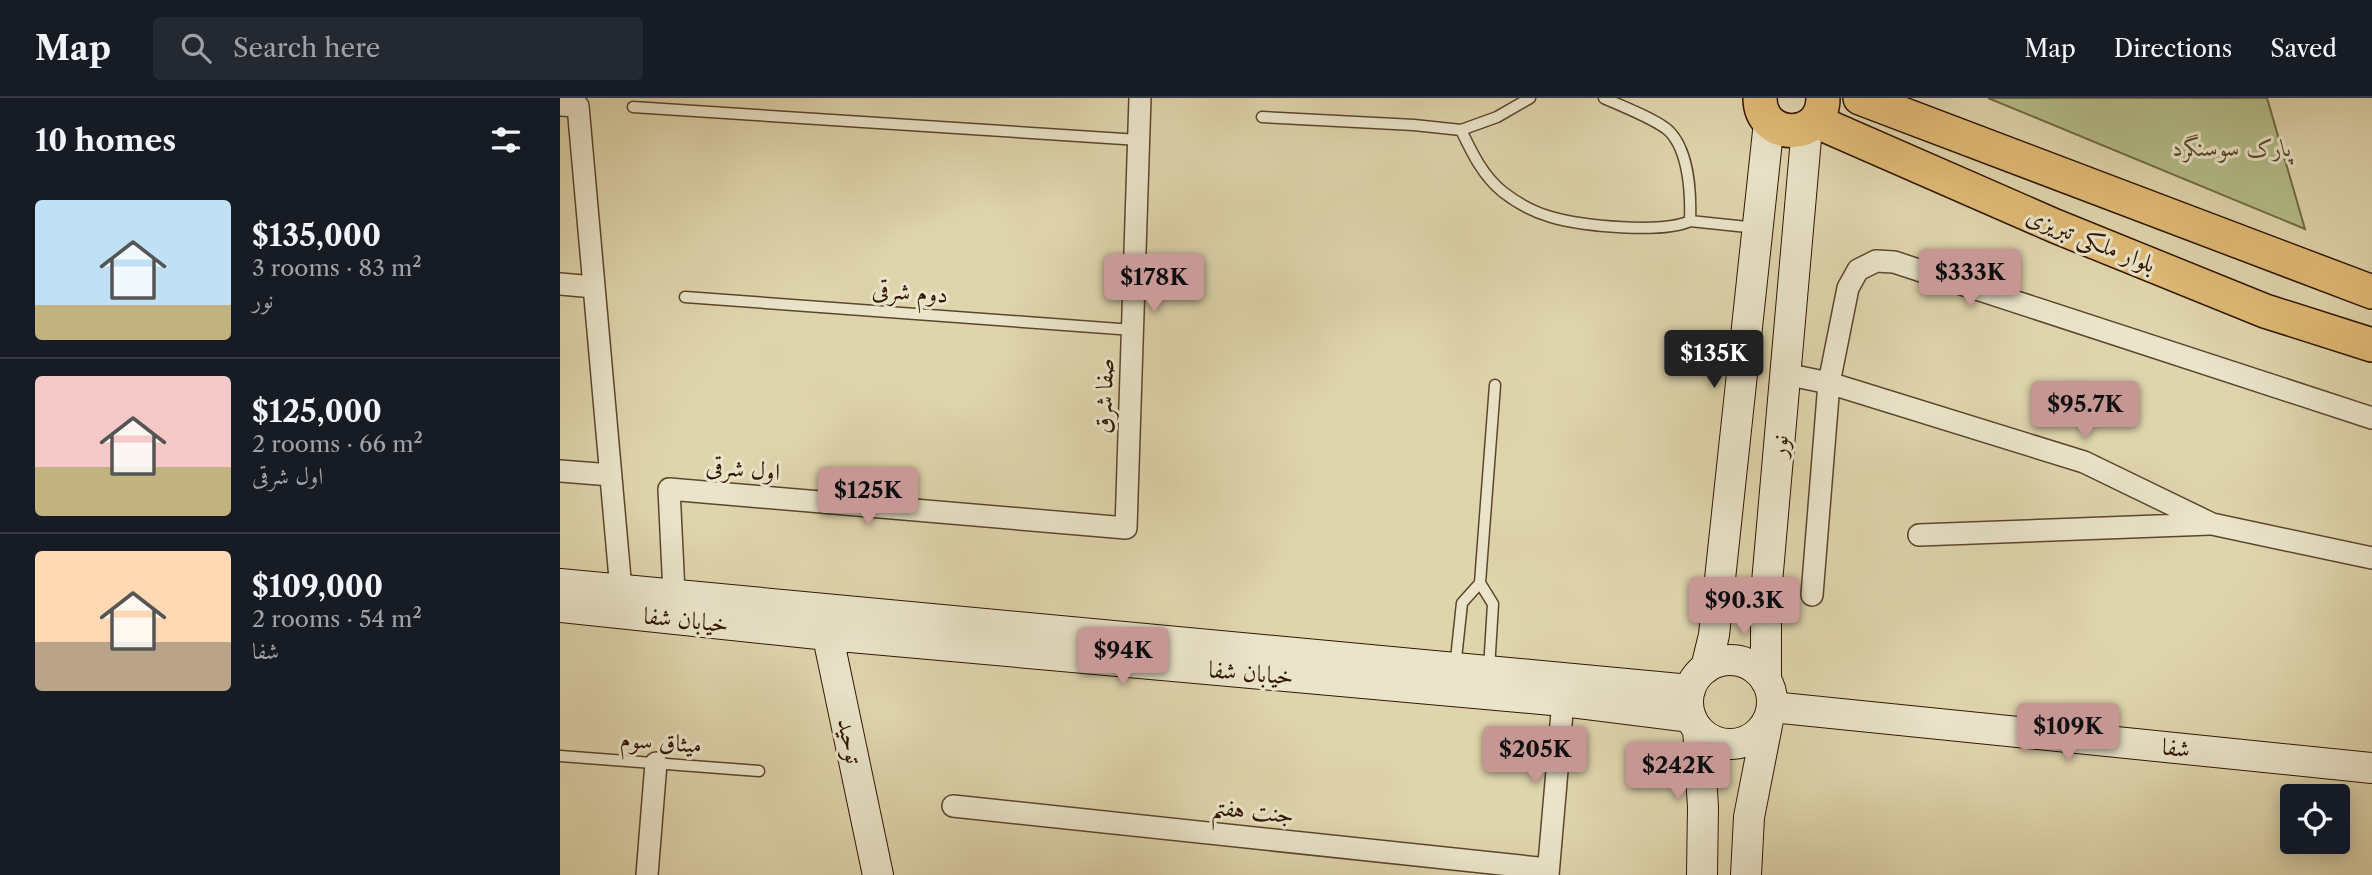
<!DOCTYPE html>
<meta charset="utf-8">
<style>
:root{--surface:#171b24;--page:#242831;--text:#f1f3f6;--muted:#9ea1a6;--line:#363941;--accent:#c59692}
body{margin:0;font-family:"Libre Caslon Text",Amiri,serif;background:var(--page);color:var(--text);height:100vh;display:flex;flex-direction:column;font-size:26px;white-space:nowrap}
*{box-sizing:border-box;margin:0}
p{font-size:23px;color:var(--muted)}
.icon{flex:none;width:38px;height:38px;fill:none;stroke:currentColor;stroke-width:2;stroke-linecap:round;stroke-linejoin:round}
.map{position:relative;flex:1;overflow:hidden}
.side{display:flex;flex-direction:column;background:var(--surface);width:560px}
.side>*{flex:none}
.tools{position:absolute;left:1720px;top:686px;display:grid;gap:14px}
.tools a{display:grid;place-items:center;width:70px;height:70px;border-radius:7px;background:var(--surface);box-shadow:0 4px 18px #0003;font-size:35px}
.price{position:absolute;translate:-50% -60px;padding:0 16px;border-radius:7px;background:var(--accent);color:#111;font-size:23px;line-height:46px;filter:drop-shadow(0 2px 4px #0008)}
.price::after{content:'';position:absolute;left:50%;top:42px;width:21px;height:16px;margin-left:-10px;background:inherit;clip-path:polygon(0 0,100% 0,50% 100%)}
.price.on{background:#222;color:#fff}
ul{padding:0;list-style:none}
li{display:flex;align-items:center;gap:21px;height:175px;padding:0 35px}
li+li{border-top:2px solid var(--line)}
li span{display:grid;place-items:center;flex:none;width:196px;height:140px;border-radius:7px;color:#555}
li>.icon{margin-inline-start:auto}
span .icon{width:84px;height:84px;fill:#fffc;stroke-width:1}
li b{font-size:30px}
h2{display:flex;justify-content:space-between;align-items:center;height:84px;padding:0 35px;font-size:30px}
header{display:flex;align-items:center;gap:42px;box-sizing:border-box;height:98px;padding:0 35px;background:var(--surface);border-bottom:2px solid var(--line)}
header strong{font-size:33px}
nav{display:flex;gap:38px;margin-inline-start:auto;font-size:24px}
.search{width:490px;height:63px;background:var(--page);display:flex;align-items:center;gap:18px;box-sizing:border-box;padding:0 24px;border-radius:7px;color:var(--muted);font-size:26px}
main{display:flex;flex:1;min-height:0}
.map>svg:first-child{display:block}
</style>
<header>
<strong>Map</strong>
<div class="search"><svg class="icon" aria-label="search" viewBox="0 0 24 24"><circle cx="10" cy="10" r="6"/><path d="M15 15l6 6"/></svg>Search here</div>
<nav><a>Map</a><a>Directions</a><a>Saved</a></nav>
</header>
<main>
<section class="side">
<h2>10 homes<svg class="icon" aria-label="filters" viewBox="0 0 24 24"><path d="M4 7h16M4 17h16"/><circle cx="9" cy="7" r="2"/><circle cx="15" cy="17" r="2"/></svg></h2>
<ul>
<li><span style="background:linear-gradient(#bfe0f5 75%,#c2b280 0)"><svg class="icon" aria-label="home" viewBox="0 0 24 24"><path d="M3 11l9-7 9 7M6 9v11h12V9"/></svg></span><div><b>$135,000</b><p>3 rooms · 83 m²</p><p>نور</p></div></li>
<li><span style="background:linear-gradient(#f6c9c9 65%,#c2b280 0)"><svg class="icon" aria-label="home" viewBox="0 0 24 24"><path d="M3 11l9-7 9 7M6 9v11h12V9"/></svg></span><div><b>$125,000</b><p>2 rooms · 66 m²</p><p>اول شرقی</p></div></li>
<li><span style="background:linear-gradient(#ffd9b3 65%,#b9a48a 0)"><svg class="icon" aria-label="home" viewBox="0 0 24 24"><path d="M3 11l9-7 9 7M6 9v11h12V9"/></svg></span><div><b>$109,000</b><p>2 rooms · 54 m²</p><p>شفا</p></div></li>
</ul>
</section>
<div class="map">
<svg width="1812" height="777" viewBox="0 0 1812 777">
<rect width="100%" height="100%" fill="#dfd5ad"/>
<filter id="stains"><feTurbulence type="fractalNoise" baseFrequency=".00286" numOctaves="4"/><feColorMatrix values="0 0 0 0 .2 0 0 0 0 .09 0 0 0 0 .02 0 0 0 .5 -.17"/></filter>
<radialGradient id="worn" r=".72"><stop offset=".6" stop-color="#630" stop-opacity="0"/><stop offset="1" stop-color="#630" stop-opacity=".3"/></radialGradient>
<path fill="#b4bd89" stroke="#726a44" stroke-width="2" d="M 1428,0 L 1707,0 L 1745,131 Z"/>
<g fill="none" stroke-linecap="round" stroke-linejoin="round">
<g stroke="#5c462b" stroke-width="13">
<path id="lane" d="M 1044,0 C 1061,8 1096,21 1109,33 C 1129,53 1131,96 1130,123 L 1197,130
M 73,9 L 579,42
M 702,19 L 854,27 L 901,32 L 937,19 L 970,0
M 901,32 C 912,55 923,78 943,94 C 957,105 974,114 991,119 C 1022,128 1102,136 1130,123
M 125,199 L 573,232
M 895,570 L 902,505 L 920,485
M 929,571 L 933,506 L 920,485 L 935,287
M 0,658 L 199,673"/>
</g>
<g stroke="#5c462b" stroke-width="24">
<path id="street" d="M 0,7 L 18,8 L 61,492
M 0,186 L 34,189
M 1225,276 L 1269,285 L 1524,364 L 1652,426 L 1812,460
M 0,373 L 51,377
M 1359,437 L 1650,426
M 114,495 L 109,391 L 566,430 L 580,0
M 1252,497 L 1269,285 L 1288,190 L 1298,172 L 1316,163 L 1334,164 L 1812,320
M 393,708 L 988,771
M 87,777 L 96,665
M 988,777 L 1003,603"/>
</g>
<g stroke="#311700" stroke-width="32">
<path id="secondary" d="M 0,486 L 1130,592
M 0,509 L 268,537 L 1003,603 L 1131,619
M 264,520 L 318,777
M1128 604a42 42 0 1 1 84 0a42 42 0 1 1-84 0Z
M 1146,570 L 1154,537 L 1209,24
M 1206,583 L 1206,496 L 1247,29
M 1212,609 L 1812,670
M 1138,631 L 1143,709 L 1142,777
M 1186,777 L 1189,719 L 1208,622"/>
</g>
<g stroke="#311700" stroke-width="36">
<path id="primary" d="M 1200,0 C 1200,43 1263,44 1263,0
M 1300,0 L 1812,194
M 1255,23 L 1495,128 L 1705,213 L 1812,247"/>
</g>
<use href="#lane" stroke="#eae4ca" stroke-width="10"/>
<use href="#street" stroke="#eae4ca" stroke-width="21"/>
<use href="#secondary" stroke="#eae4ca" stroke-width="30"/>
<use href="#primary" stroke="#e0ba76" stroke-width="33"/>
</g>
<g text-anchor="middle" stroke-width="6" stroke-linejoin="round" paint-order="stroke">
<g font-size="24" font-style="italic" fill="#584929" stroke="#eae4ca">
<text x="1672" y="58">پارک سوسنگرد</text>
</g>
<g font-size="24" fill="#311700" stroke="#eae4ca">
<text transform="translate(1531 142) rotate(22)" y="8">بلوار ملکى تبریزى</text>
<text transform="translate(350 194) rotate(4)" y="8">دوم شرقی</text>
<text transform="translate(544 298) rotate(-88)" y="8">صفا شرق</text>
<text transform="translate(1219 348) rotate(-85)" y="8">نور</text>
<text transform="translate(183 371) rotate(5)" y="8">اول شرقی</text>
<text transform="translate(126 522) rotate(6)" y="8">خیابان شفا</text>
<text transform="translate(691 575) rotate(5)" y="8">خیابان شفا</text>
<text transform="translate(290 643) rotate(78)" y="8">توحید</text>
<text transform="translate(101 644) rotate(4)" y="8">ميثاق سوم</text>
<text transform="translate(1616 650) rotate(6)" y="8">شفا</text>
<text transform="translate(693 713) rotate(6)" y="8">جنت هفتم</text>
</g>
</g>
<rect width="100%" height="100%" filter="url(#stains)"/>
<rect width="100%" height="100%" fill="url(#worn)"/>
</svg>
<div class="tools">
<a><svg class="icon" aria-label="locate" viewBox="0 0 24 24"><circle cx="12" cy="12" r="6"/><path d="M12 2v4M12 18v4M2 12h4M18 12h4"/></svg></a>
</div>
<b class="price" style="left:1410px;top:211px">$333K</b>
<b class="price" style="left:594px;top:216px">$178K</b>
<b class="price on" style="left:1154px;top:292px">$135K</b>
<b class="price" style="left:1525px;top:343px">$95.7K</b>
<b class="price" style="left:308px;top:429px">$125K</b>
<b class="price" style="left:1184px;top:539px">$90.3K</b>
<b class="price" style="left:563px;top:589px">$94K</b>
<b class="price" style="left:1508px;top:665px">$109K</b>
<b class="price" style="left:975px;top:688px">$205K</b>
<b class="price" style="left:1118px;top:704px">$242K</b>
</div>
</main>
